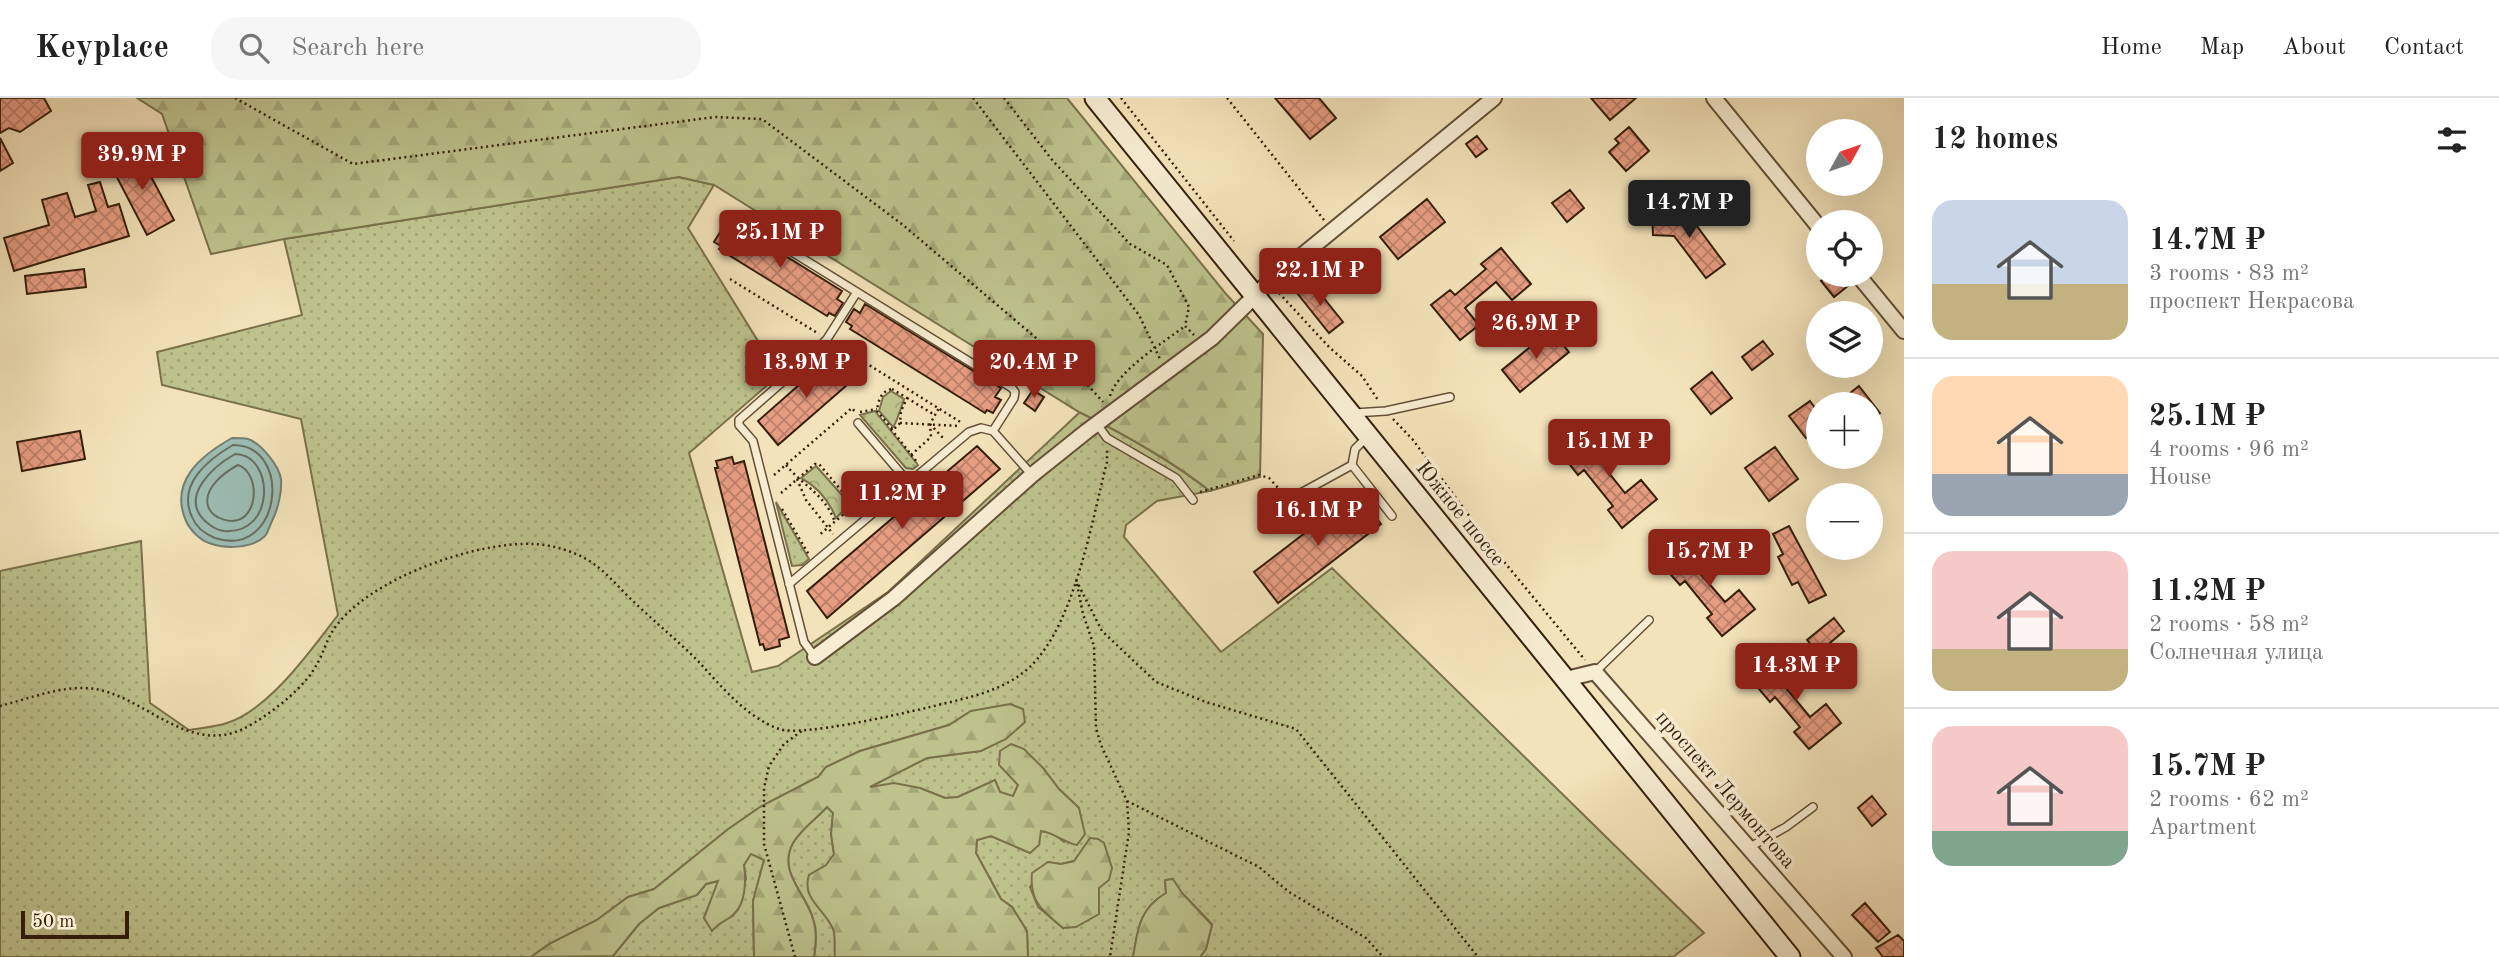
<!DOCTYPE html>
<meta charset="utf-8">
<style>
:root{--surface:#fff;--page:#f6f6f6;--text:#222;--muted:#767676;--line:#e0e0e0;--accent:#8f2418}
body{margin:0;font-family:"Old Standard TT",serif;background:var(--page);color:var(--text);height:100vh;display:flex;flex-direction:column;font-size:26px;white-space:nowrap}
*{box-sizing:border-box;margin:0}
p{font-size:23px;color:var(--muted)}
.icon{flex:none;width:38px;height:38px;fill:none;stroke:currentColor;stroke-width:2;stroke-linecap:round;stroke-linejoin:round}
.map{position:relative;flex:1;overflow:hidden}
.details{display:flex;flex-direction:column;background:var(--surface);width:595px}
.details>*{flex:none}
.needle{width:46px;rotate:50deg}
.buttons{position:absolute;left:1806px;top:21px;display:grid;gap:14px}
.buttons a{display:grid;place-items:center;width:77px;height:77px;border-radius:50%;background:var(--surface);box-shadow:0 7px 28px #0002;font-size:35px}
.scale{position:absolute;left:21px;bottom:18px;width:108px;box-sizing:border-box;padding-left:7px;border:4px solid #351f0b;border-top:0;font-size:19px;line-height:24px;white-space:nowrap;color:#351f0b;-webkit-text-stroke:5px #f7edd2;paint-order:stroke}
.price{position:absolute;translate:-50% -60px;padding:0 16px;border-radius:7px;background:var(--accent);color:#fff;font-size:23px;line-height:46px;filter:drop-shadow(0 2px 4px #0008)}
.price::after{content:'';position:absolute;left:50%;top:42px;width:21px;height:16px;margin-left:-10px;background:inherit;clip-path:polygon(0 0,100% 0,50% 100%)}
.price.active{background:#222;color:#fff}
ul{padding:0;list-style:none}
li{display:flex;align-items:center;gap:21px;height:175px;padding:0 28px}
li+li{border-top:2px solid var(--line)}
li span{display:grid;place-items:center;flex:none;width:196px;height:140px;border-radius:21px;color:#555}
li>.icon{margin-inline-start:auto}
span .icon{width:84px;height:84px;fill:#fffc;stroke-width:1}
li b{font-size:30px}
h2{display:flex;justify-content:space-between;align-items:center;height:84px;padding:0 28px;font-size:30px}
header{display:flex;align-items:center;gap:42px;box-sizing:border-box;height:98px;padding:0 35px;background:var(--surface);border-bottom:2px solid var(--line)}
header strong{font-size:33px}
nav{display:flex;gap:38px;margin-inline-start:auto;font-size:24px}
.search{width:490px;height:63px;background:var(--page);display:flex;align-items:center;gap:18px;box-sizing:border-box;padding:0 24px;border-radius:28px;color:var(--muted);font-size:26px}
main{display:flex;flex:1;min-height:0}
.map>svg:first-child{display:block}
</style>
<header>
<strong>Keyplace</strong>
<div class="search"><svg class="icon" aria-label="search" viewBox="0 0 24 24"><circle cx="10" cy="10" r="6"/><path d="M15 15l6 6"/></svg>Search here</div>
<nav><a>Home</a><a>Map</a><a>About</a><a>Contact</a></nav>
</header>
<main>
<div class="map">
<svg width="1904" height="859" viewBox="0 0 1904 859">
<defs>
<pattern id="grass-dots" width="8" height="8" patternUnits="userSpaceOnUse" patternTransform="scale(1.75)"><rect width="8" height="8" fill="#bec38d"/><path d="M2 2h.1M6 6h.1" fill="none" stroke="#a4a778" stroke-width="1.8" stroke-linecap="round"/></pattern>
<pattern id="forest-firs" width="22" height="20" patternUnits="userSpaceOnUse" patternTransform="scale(1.75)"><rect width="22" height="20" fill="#bec38d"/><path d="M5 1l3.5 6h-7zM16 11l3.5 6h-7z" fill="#a4a778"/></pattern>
<pattern id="park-crowns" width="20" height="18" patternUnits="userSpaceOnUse" patternTransform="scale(1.75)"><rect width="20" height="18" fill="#bec38d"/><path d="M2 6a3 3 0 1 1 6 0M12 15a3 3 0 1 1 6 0" fill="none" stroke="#a4a778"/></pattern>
<pattern id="building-cross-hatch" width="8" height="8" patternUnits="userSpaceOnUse" patternTransform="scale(1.75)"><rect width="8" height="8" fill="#e79d82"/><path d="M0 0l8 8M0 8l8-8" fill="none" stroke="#bc7f69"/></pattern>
</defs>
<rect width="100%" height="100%" fill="#f3e3ba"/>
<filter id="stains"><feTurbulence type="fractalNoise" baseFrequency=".00286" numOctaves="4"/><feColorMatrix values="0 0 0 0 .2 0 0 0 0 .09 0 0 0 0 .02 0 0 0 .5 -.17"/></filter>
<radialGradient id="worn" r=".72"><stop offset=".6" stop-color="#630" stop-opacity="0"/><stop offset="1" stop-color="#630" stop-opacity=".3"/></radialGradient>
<path fill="url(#grass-dots)" stroke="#7a714c" stroke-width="2" fill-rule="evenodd" d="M 679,79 L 714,87 L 688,130 L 779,277 L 689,355 L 752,574 L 778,568 L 888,494 L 1080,314 C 1126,337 1169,361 1210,393 L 1157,403 L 1126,427 L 1124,439 L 1221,554 L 1332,470 L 1704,835 L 1673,859 L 1200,859 L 1206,851 L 1212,826 L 1182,795 L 1172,781 L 1165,782 L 1166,795 C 1139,811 1138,831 1133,859 L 1028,859 L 1027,833 L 1012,809 L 1001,801 L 976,755 L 977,742 L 991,738 L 1030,755 L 1040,733 L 1053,735 L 1064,744 L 1079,710 L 1059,691 L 1043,670 L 1018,687 L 1013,699 L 1000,694 L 995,682 L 958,699 L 945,700 L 920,690 L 867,690 L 927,660 L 981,653 L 971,613 L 949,627 L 860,653 L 826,669 L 818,679 L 760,709 L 727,732 L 654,791 L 628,799 L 597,822 L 549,846 L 531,859 L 0,859 L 0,473 L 141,443 L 150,605 L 189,632 C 201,630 215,629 227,625 C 270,611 311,552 338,517 L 301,321 L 162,287 L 157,254 L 302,217 L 284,141 ZM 1074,763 L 1063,830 L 1038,809 L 1030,789 L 1048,764 L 1061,766 Z
M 875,313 L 918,367 L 913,371 L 906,370 L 860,317 Z
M 776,404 L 809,461 L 802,467 L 792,468 Z
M 827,709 L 833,715 L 831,736 L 834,756 L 835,859 L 814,859 C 816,847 817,832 813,821 C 806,795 777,774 793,745 C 801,731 816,721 827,709 Z
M 751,755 L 764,762 L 753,803 L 754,859 L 601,859 L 613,858 L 639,826 L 659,810 L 697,797 L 706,786 L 719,783 L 704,820 L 712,832 L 721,822 L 733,818 L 746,781 L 744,767 Z"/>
<path fill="url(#forest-firs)" stroke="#7a714c" stroke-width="2" d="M 137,0 L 1067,0 L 1226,196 L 1263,236 L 1260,379 L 1210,393 C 1169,361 1126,337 1079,314 L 714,87 L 679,79 L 284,141 L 211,156 L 162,16 Z
M 1010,606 L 1023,611 L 1025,624 L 1006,641 L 981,653 L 927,660 L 870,689 L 894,685 L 920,690 L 945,700 L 958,699 L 995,682 L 1000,694 L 1013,698 L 1018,687 L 999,667 L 1000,653 L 1011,646 L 1024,651 L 1043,670 L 1059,691 L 1079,710 L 1085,736 L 1077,747 C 1063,744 1055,735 1041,733 L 1039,747 L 1030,755 L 991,738 L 977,742 L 976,755 L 1001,801 L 1012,809 L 1027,833 L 1028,859 L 835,859 C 834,851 836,838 833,831 C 825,811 801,801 809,777 L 826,767 L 834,756 L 831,736 L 833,715 L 827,709 C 816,721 801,731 793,745 C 777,774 806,795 813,821 C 817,833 816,847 814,859 L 754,859 L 753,803 L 764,762 L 751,756 L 744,767 C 746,782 746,805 734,816 C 727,823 719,824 712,833 L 704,820 L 718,783 L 706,786 L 697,797 L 659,810 L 639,826 L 613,858 L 531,859 L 549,846 L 597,822 L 628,799 L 654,791 L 727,732 L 760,709 L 818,679 L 826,669 L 860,653 L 949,627 L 971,613 Z
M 1090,740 L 1098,741 L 1104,745 L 1112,770 L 1109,782 L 1099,790 L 1099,816 L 1076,829 L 1063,830 C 1043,813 1029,804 1032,775 L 1048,764 L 1061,766 L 1074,763 Z
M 1173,781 L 1182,795 L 1212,827 L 1206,851 L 1200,859 L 1133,859 C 1138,831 1139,811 1166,795 L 1165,782 Z"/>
<path fill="url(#park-crowns)" stroke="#7a714c" stroke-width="2" d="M 891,293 L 904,301 C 903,305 895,328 893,329 L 879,313 L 883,299 Z
M 816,368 L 850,406 L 836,420 C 829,403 818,389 801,380 Z"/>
<path fill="#9cbdb5" stroke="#737e71" stroke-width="2" d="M 232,340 C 237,340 244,340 248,341 C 261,345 279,368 281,381 C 282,394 278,411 272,423 C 270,427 268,434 265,438 C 252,451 225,451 209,445 C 200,442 190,432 186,423 C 169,384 200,358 232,340 Z"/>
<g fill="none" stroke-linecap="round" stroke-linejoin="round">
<path stroke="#686e60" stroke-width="2" d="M 233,347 C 294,347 281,462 215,440 C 205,436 196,429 192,419 C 177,387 207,362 233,347 Z
M 235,356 C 274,356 277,437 224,433 C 216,432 211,428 205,423 C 179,398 214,368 235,356 Z
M 238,367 C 256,373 259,405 245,418 C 234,428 212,421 208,408 C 203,390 225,374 238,367 Z"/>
</g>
<path fill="url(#building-cross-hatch)" stroke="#351f0b" stroke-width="2" d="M 0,0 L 44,0 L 51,13 L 20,34 L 9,30 L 0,35 Z
M 1275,0 L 1319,0 L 1336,20 L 1310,41 Z
M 1591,0 L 1636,0 L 1610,22 Z
M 1629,29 L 1649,53 L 1626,73 L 1609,54 L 1619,45 L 1615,41 Z
M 1477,38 L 1487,51 L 1476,59 L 1466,46 Z
M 0,40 L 13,65 L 0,73 Z
M 137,52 L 174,122 L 147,137 L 110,66 Z
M 100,84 L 108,109 L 119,106 L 129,138 L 14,173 L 4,140 L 49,127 L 42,102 L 67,95 L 75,119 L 96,113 L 88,87 Z
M 1570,92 L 1584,110 L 1567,124 L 1552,105 Z
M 1427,101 L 1445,124 L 1398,161 L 1380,139 Z
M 1652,115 L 1688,116 L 1725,166 L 1706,180 L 1674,138 L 1653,137 Z
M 734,126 L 842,193 L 837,201 L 843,205 L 835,218 L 829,215 L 827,218 L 719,151 L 721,148 L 714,144 L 722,131 L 729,135 Z
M 1501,150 L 1531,186 L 1512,202 L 1496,184 L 1465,210 L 1479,227 L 1460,242 L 1431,207 L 1450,192 L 1455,197 L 1486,171 L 1481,166 Z
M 84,171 L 86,189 L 27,196 L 25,178 Z
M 1829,177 L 1841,177 L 1849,187 L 1834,199 L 1821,183 Z
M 1311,184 L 1343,224 L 1329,235 L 1297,195 Z
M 865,206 L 1001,290 L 995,299 L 1001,302 L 993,315 L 987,312 L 985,315 L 850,231 L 852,228 L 846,224 L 854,211 L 860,215 Z
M 1551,232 L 1569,254 L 1520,294 L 1502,272 Z
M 1763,243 L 1773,256 L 1752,272 L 1742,259 Z
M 833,257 L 854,281 L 778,347 L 758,323 Z
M 1712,274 L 1732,300 L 1711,316 L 1691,291 Z
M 1859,288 L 1880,315 L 1871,323 L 1871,306 L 1841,306 L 1839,304 Z
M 1033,292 L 1044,299 L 1035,313 L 1024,305 Z
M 1810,303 L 1818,314 L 1818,330 L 1806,340 L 1789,318 Z
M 1597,330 L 1612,348 L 1597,360 L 1625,395 L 1641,382 L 1657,401 L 1622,430 L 1608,412 L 1613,408 L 1584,372 L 1578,377 L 1563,358 Z
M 80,333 L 85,361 L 22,373 L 17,344 Z
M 977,348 L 1000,371 L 827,520 L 807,493 Z
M 1775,349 L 1798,381 L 1769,403 L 1745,370 Z
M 732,359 L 734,366 L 744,363 L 789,539 L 779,542 L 780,548 L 765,552 L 763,546 L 760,547 L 715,370 L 718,370 L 716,363 Z
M 1357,395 L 1381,426 L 1278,505 L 1254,474 Z
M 1789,428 L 1826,497 L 1809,505 L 1798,484 L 1792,487 L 1778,459 L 1783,456 L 1773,436 Z
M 1698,442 L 1713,460 L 1698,473 L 1725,504 L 1739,492 L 1755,511 L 1722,538 L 1707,520 L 1712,516 L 1685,483 L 1680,487 L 1665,470 Z
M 1834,520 L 1844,533 L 1818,555 L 1807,542 Z
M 1786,557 L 1802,576 L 1786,590 L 1810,619 L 1826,606 L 1841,625 L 1809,651 L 1794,634 L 1800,629 L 1775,599 L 1770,604 L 1753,584 Z
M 1872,698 L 1886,716 L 1872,728 L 1858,710 Z
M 1865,805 L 1890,834 L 1878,844 L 1852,817 Z
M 1898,837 L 1904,843 L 1904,859 L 1883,859 L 1876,850 Z"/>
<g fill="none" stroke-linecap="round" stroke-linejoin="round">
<g stroke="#645037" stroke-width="10">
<path id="lane" d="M 734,118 L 1012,290 L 1015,294 L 1014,300 L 993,333
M 1354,315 L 1386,313 L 1450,299
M 858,325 L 909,385
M 1097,326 L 1107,340 L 1176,380 L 1193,402
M 1368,338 L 1355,351 L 1352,367 L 1392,418
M 1288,402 L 1352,367
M 789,486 L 969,334 L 981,330 L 993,333 L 1032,377
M 815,559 L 804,544 L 753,343 L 739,327 L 739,322 L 805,264 L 827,241 L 857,194
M 1595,574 L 1649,522
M 1750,749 L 1786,729 L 1813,709"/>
</g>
<g stroke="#645037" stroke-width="18">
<path id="street" d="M 1714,0 L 1818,128
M 1858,177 L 1904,233
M 815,559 L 894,500 L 1032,377 L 1087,333 L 1212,240 L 1266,187 L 1494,0
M 1566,581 L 1595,574 L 1844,859"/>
</g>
<g stroke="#351f0b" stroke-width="23">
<path id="secondary" d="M 1095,0 L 1790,859"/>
</g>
<path stroke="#351f0b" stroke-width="2.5" stroke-dasharray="2 3.5" stroke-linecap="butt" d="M 235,0 L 353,66 L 715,19 L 762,21 L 903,127 L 1075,273 L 1103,304
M 973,0 L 1139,217 L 1160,261
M 1004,0 L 1053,63 L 1130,146 L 1167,167 L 1189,209 L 1185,228 L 1194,237
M 1121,0 L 1234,143
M 1227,0 L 1324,122
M 730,181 L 819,236
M 1279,195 L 1329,249 L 1362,278 L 1378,302
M 837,247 L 962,325
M 892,291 L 907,300 L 901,313 L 900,325 L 893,332 L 877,313 C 878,303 881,293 892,291 Z
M 1110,298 C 1118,272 1163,245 1185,228
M 907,300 L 933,316
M 860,314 L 877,311
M 1393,321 L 1413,342 L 1496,454 L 1585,562
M 900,325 L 959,328
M 930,326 L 944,341
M 891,331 L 917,364
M 911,357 L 931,339 L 930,326 L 939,310
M 786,367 C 804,389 824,395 835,424
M 774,377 L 852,310 L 856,315
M 797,381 L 806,402 L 833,436
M 1200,394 L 1259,377 L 1269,380 L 1282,394
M 781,395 L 815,366 L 819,366 L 852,405 L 852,409 L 818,438
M 782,411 L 809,457
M 1076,482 L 1102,533 L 1156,584 L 1206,604 L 1296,631 L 1478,859
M 1077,486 L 1083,516 L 1094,548 L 1096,630 L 1101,647 L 1127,703 L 1129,734 L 1110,859
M 0,608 C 32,600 71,583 104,593 C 151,606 191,655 243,631 C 267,619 305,590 317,566 C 323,556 326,544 332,534 C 364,482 475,443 534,446 C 554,447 577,454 594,466 C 609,477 622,493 635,505 C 656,525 678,543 698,563 C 721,588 746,619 779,631 C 802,639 899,616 926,610 C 957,602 994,596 1020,577 C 1073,540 1091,425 1107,364 L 1107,352
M 1127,703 L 1259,769 L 1289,794 L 1366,840 L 1383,859
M 795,859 L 764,746 L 764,690 L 769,668 L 784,646 L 803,632"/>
<use href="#lane" stroke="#f7edd2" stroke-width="7"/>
<use href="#street" stroke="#f7edd2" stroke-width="14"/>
<use href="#secondary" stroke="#f7edd2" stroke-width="19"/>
</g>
<g text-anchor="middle" stroke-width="7" stroke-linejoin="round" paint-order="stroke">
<g font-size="21" fill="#351f0b" stroke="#f7edd2">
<text transform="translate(1461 415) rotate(51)" y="7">Южное шоссе</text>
<text transform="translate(1726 691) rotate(49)" y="7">проспект Лермонтова</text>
</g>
</g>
<rect width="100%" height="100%" filter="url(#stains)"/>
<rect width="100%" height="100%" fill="url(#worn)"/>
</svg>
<div class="buttons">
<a><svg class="needle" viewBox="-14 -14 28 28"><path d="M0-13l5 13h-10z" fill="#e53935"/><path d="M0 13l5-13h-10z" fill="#767676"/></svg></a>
<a><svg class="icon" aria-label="locate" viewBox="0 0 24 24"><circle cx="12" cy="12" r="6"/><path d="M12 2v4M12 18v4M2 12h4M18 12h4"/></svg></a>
<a><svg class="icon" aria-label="layers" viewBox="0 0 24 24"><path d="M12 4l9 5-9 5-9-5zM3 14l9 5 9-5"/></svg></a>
<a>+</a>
<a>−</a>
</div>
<div class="scale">50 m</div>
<b class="price" style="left:142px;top:94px">39.9M ₽</b>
<b class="price active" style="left:1689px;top:142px">14.7M ₽</b>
<b class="price" style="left:780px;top:172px">25.1M ₽</b>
<b class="price" style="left:1320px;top:210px">22.1M ₽</b>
<b class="price" style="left:1536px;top:263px">26.9M ₽</b>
<b class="price" style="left:806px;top:302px">13.9M ₽</b>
<b class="price" style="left:1034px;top:302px">20.4M ₽</b>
<b class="price" style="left:1609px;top:381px">15.1M ₽</b>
<b class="price" style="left:902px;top:433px">11.2M ₽</b>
<b class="price" style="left:1318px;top:450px">16.1M ₽</b>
<b class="price" style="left:1709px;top:491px">15.7M ₽</b>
<b class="price" style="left:1796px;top:605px">14.3M ₽</b>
</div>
<section class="details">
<h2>12 homes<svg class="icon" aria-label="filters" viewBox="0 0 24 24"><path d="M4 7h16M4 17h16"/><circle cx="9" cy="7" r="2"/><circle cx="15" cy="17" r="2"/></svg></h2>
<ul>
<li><span style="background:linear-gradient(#c9d6e8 60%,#c2b280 0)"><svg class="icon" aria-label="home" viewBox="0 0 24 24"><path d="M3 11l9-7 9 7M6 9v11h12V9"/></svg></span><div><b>14.7M ₽</b><p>3 rooms · 83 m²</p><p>проспект Некрасова</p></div></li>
<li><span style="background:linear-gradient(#ffd9b3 70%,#9aa5b1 0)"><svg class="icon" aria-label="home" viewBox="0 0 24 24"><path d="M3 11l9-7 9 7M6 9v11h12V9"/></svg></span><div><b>25.1M ₽</b><p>4 rooms · 96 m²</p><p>House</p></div></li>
<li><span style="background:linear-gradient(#f6c9c9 70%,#c2b280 0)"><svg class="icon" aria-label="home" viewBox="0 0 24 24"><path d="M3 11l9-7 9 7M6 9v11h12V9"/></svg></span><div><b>11.2M ₽</b><p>2 rooms · 58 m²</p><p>Солнечная улица</p></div></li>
<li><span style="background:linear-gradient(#f6c9c9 75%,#7fa58c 0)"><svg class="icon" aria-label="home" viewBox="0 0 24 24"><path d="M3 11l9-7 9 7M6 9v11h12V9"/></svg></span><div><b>15.7M ₽</b><p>2 rooms · 62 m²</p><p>Apartment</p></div></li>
</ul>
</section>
</main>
